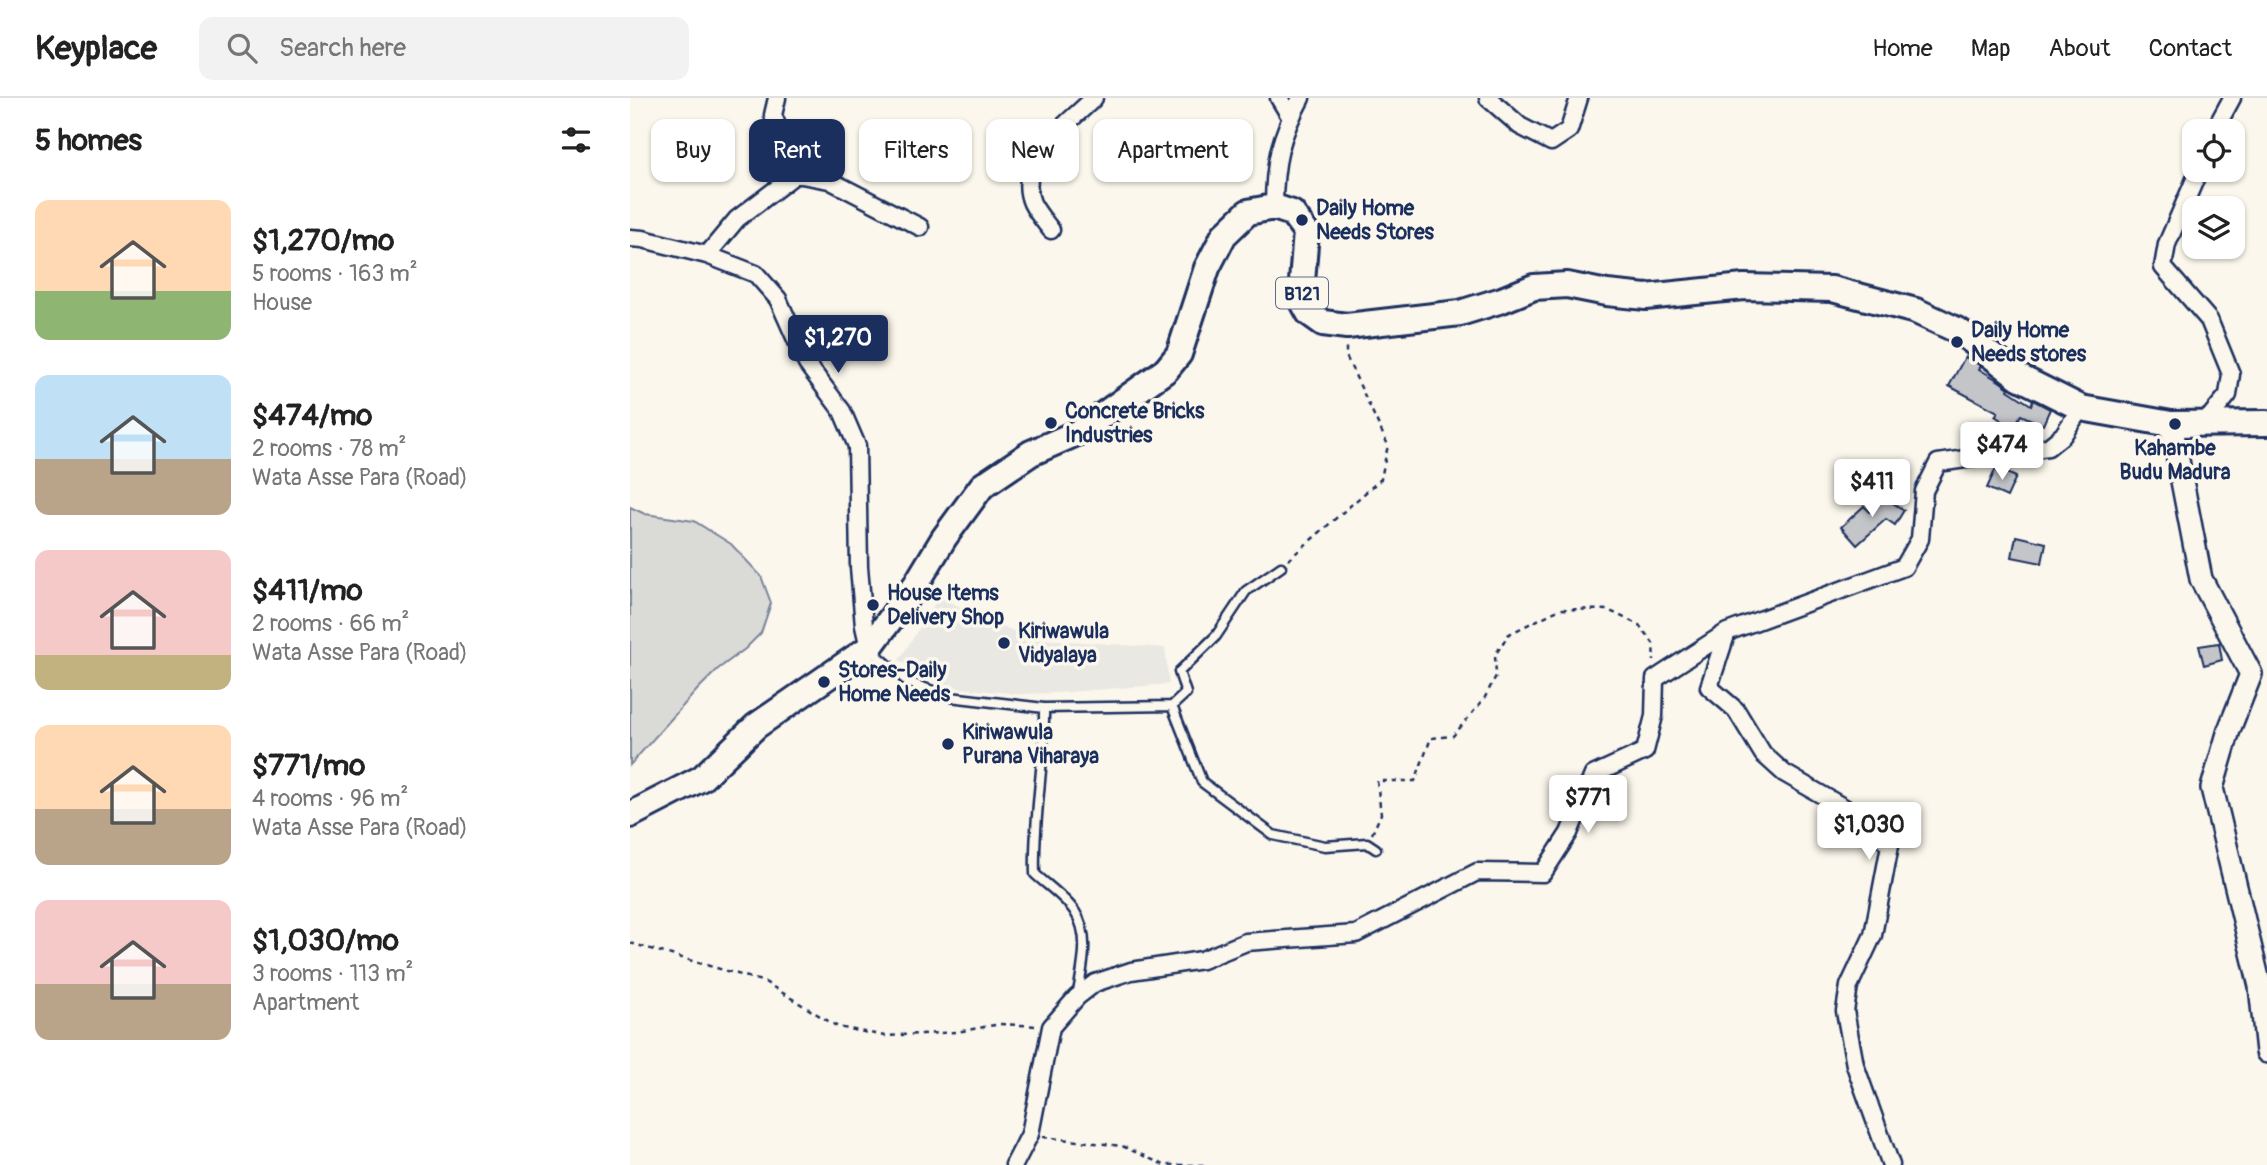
<!DOCTYPE html>
<meta charset="utf-8">
<style>
:root{--surface:#fff;--page:#f2f2f2;--text:#222;--muted:#767676;--line:#e0e0e0;--accent:#1b2f5e}
body{margin:0;font-family:Pangolin,sans-serif;background:var(--page);color:var(--text);height:100vh;display:flex;flex-direction:column;font-size:26px;white-space:nowrap}
*{box-sizing:border-box;margin:0}
p{font-size:23px;color:var(--muted)}
.icon{flex:none;width:38px;height:38px;fill:none;stroke:currentColor;stroke-width:2;stroke-linecap:round;stroke-linejoin:round}
.map{position:relative;flex:1;overflow:hidden}
.side{display:flex;flex-direction:column;background:var(--surface);width:630px}
.side>*{flex:none}
.top-card{position:absolute;left:21px;top:21px;width:665px;height:63px;display:flex;gap:14px}
.controls{position:absolute;left:1552px;top:21px;display:grid;gap:14px}
.controls a{display:grid;place-items:center;width:63px;height:63px;border-radius:14px;background:var(--surface);box-shadow:0 2px 5px #0004;font-size:35px}
.price{position:absolute;translate:-50% -60px;padding:0 16px;border-radius:7px;background:#fff;color:#222;font-size:23px;line-height:46px;filter:drop-shadow(0 2px 4px #0008)}
.price::after{content:'';position:absolute;left:50%;top:42px;width:21px;height:16px;margin-left:-10px;background:inherit;clip-path:polygon(0 0,100% 0,50% 100%)}
.price.selected{background:var(--accent);color:#fff}
ul{padding:0;list-style:none}
li{display:flex;align-items:center;gap:21px;height:175px;padding:0 35px}
li span{display:grid;place-items:center;flex:none;width:196px;height:140px;border-radius:14px;color:#555}
li>.icon{margin-inline-start:auto}
span .icon{width:84px;height:84px;fill:#fffc;stroke-width:1}
li b{font-size:30px}
h2{display:flex;justify-content:space-between;align-items:center;height:84px;padding:0 35px;font-size:30px}
.tag{padding:0 24px;border-radius:14px;background:var(--surface);box-shadow:0 2px 5px #0004;font-size:24px;line-height:63px}
.tag.selected{background:var(--accent);color:#fff}
header{display:flex;align-items:center;gap:42px;box-sizing:border-box;height:98px;padding:0 35px;background:var(--surface);border-bottom:2px solid var(--line)}
header strong{font-size:33px}
nav{display:flex;gap:38px;margin-inline-start:auto;font-size:24px}
.search{width:490px;height:63px;background:var(--page);display:flex;align-items:center;gap:18px;box-sizing:border-box;padding:0 24px;border-radius:14px;color:var(--muted);font-size:26px}
main{display:flex;flex:1;min-height:0}
.map>svg:first-child{display:block}
</style>
<header>
<strong>Keyplace</strong>
<div class="search"><svg class="icon" aria-label="search" viewBox="0 0 24 24"><circle cx="10" cy="10" r="6"/><path d="M15 15l6 6"/></svg>Search here</div>
<nav><a>Home</a><a>Map</a><a>About</a><a>Contact</a></nav>
</header>
<main>
<section class="side">
<h2>5 homes<svg class="icon" aria-label="filters" viewBox="0 0 24 24"><path d="M4 7h16M4 17h16"/><circle cx="9" cy="7" r="2"/><circle cx="15" cy="17" r="2"/></svg></h2>
<ul>
<li><span style="background:linear-gradient(#ffd9b3 65%,#8fb573 0)"><svg class="icon" aria-label="home" viewBox="0 0 24 24"><path d="M3 11l9-7 9 7M6 9v11h12V9"/></svg></span><div><b>$1,270/mo</b><p>5 rooms · 163 m²</p><p>House</p></div></li>
<li><span style="background:linear-gradient(#bfe0f5 60%,#b9a48a 0)"><svg class="icon" aria-label="home" viewBox="0 0 24 24"><path d="M3 11l9-7 9 7M6 9v11h12V9"/></svg></span><div><b>$474/mo</b><p>2 rooms · 78 m²</p><p>Wata Asse Para (Road)</p></div></li>
<li><span style="background:linear-gradient(#f6c9c9 75%,#c2b280 0)"><svg class="icon" aria-label="home" viewBox="0 0 24 24"><path d="M3 11l9-7 9 7M6 9v11h12V9"/></svg></span><div><b>$411/mo</b><p>2 rooms · 66 m²</p><p>Wata Asse Para (Road)</p></div></li>
<li><span style="background:linear-gradient(#ffd9b3 60%,#b9a48a 0)"><svg class="icon" aria-label="home" viewBox="0 0 24 24"><path d="M3 11l9-7 9 7M6 9v11h12V9"/></svg></span><div><b>$771/mo</b><p>4 rooms · 96 m²</p><p>Wata Asse Para (Road)</p></div></li>
<li><span style="background:linear-gradient(#f6c9c9 60%,#b9a48a 0)"><svg class="icon" aria-label="home" viewBox="0 0 24 24"><path d="M3 11l9-7 9 7M6 9v11h12V9"/></svg></span><div><b>$1,030/mo</b><p>3 rooms · 113 m²</p><p>Apartment</p></div></li>
</ul>
</section>
<div class="map">
<svg width="1637" height="1067" viewBox="0 0 1637 1067">
<rect width="100%" height="100%" fill="#fbf7ec"/>
<filter id="ink" filterUnits="userSpaceOnUse"><feTurbulence type="fractalNoise" baseFrequency=".0143" numOctaves="2"/><feDisplacementMap in="SourceGraphic" scale="14" xChannelSelector="R" yChannelSelector="G"/><feConvolveMatrix kernelMatrix="1 2 1 2 8 2 1 2 1" color-interpolation-filters="sRGB"/></filter>
<g filter="url(#ink)">
<path fill="#eae8e2" d="M 309,499 L 399,540 L 535,550 L 539,586 L 427,595 L 388,596 L 329,590 L 301,582 L 269,562 Z"/>
<path fill="#dadad7" stroke="#7a849a" stroke-width="2" d="M 0,409 L 15,416 L 64,423 L 101,446 L 131,478 L 141,505 L 131,535 L 115,551 L 88,571 L 68,591 L 0,667 Z"/>
<path fill="#c3c5c9" stroke="#1b2f5e" stroke-width="2" d="M 1335,259 L 1348,266 L 1351,268 L 1349,271 L 1369,283 L 1379,290 L 1378,292 L 1401,307 L 1403,302 L 1420,311 L 1413,327 L 1391,317 L 1383,330 L 1365,318 L 1368,314 L 1319,288 Z
M 1366,370 L 1386,379 L 1377,399 L 1357,390 Z
M 1250,397 L 1274,412 L 1265,427 L 1256,421 L 1227,447 L 1211,429 L 1234,408 L 1240,414 Z
M 1386,438 L 1416,445 L 1412,465 L 1382,459 Z
M 1589,545 L 1592,562 L 1574,567 L 1569,548 Z"/>
<g fill="none" stroke-linecap="round" stroke-linejoin="round">
<g stroke="#1b2f5e" stroke-width="13">
<path id="lane" d="M 241,552 L 278,584 L 320,599 L 414,610 L 542,608 L 556,595 L 549,574 L 586,538 L 616,493 L 651,469
M 542,608 L 572,684 L 643,737 L 695,748 L 737,745 L 746,751
M 414,610 C 415,666 403,720 405,776 C 418,788 436,800 445,814 C 461,838 452,869 448,895"/>
</g>
<g stroke="#1b2f5e" stroke-width="21">
<path id="street" d="M 147,0 L 143,17 L 166,76
M 649,0 L 661,20
M 858,0 L 890,28 L 921,44 L 939,32 L 949,0
M 1584,33 L 1602,0
M 1569,72 L 1537,146 L 1533,169 L 1579,222 L 1601,276 L 1598,297 L 1574,326
M 644,109 C 644,64 650,39 671,0
M 421,132 C 415,124 407,115 402,105 C 384,62 437,27 464,0
M 0,140 L 13,141 L 77,157 L 126,176 L 148,201 L 177,266 L 212,313 L 227,348 L 229,469 L 234,528 L 239,550
M 77,157 L 107,121 L 166,76 L 199,82 L 290,129
M 1097,534 L 1079,589 L 1106,612 L 1133,656 L 1154,675 L 1225,716 L 1260,747 L 1243,837 L 1219,888 L 1215,913 L 1225,967 L 1261,1067
M 384,1067 L 400,1036 L 421,929 L 447,899 L 465,885 L 501,873 L 572,862 L 616,844 L 726,836 L 847,774 L 913,775 L 939,735 L 963,677 L 1015,653 L 1024,618 L 1025,581 L 1097,534 L 1274,469 L 1290,441 L 1294,393 L 1308,365 L 1418,349 L 1433,337 L 1451,310"/>
</g>
<g stroke="#1b2f5e" stroke-width="26">
<path id="secondary" d="M 1541,326 L 1571,481 L 1621,576 L 1599,632 L 1582,690 L 1630,888 L 1637,954"/>
</g>
<g stroke="#1b2f5e" stroke-width="30">
<path id="primary" d="M 0,717 L 72,680 L 126,628 L 239,550 L 285,488 L 314,440 L 352,388 L 401,355 L 449,334 L 536,272 L 549,256 L 577,170 L 594,137 L 618,114 L 644,109 L 662,115 L 676,134 L 672,184 L 673,204 L 679,215 L 693,225 L 717,228 L 830,215 L 872,202 L 904,189 L 937,187 L 977,195 L 1016,199 L 1114,189 L 1202,191 L 1286,213 L 1329,233 L 1389,279 L 1451,310 L 1541,326 L 1637,325"/>
</g>
<path stroke="#1b2f5e" stroke-width="2.5" stroke-dasharray="5 5" stroke-linecap="butt" d="M 658,462 L 751,381 L 758,347 L 716,258 L 716,245
M 742,736 L 751,716 L 747,683 L 785,683 L 801,640 L 823,638 L 854,601 L 866,578 L 865,557 L 879,536 L 930,511 L 978,512 L 1009,527 L 1023,545 L 1024,563
M 0,845 L 135,884 L 208,929 L 255,938 L 327,934 L 370,926 L 407,928
M 413,1039 L 492,1048 L 534,1067 L 577,1067"/>
<use href="#lane" stroke="#fbf7ec" stroke-width="8"/>
<use href="#street" stroke="#fbf7ec" stroke-width="16"/>
<use href="#secondary" stroke="#fbf7ec" stroke-width="21"/>
<use href="#primary" stroke="#fbf7ec" stroke-width="24"/>
</g>
</g>
<g fill="#1b2f5e" stroke="#fbf7ec" stroke-width="2.5">
<circle cx="672" cy="122" r="7"/>
<circle cx="1327" cy="244" r="7"/>
<circle cx="421" cy="325" r="7"/>
<circle cx="1545" cy="326" r="7"/>
<circle cx="243" cy="507" r="7"/>
<circle cx="374" cy="545" r="7"/>
<circle cx="194" cy="584" r="7"/>
<circle cx="318" cy="646" r="7"/>
</g>
<g text-anchor="middle" stroke-width="7" stroke-linejoin="round" paint-order="stroke">
<rect fill="#fbf7ec" stroke="#5e6b89" stroke-width="2" x="646" y="179.5" width="52" height="31" rx="5"/>
<g font-size="19" font-weight="bold" fill="#1b2f5e">
<text x="672" y="202">B121</text>
</g>
<g font-size="21" font-weight="bold" fill="#1b2f5e" stroke="#fbf7ec" text-anchor="start">
<text x="686" y="117">Daily Home<tspan x="686" dy="24">Needs Stores</tspan></text>
<text x="1341" y="239">Daily Home<tspan x="1341" dy="24">Needs stores</tspan></text>
<text x="435" y="320">Concrete Bricks<tspan x="435" dy="24">Industries</tspan></text>
<text x="1545" y="357" text-anchor="middle">Kahambe<tspan x="1545" dy="24">Budu Madura</tspan></text>
<text x="257" y="502">House Items<tspan x="257" dy="24">Delivery Shop</tspan></text>
<text x="388" y="540">Kiriwawula<tspan x="388" dy="24">Vidyalaya</tspan></text>
<text x="208" y="579">Stores-Daily<tspan x="208" dy="24">Home Needs</tspan></text>
<text x="332" y="641">Kiriwawula<tspan x="332" dy="24">Purana Viharaya</tspan></text>
</g>
</g>
</svg>
<div class="controls">
<a><svg class="icon" aria-label="locate" viewBox="0 0 24 24"><circle cx="12" cy="12" r="6"/><path d="M12 2v4M12 18v4M2 12h4M18 12h4"/></svg></a>
<a><svg class="icon" aria-label="layers" viewBox="0 0 24 24"><path d="M12 4l9 5-9 5-9-5zM3 14l9 5 9-5"/></svg></a>
</div>
<b class="price selected" style="left:208px;top:277px">$1,270</b>
<b class="price" style="left:1372px;top:384px">$474</b>
<b class="price" style="left:1242px;top:421px">$411</b>
<b class="price" style="left:958px;top:737px">$771</b>
<b class="price" style="left:1239px;top:764px">$1,030</b>
<div class="top-card">
<a class="tag">Buy</a>
<a class="tag selected">Rent</a>
<a class="tag">Filters</a>
<a class="tag">New</a>
<a class="tag">Apartment</a>
</div>
</div>
</main>
